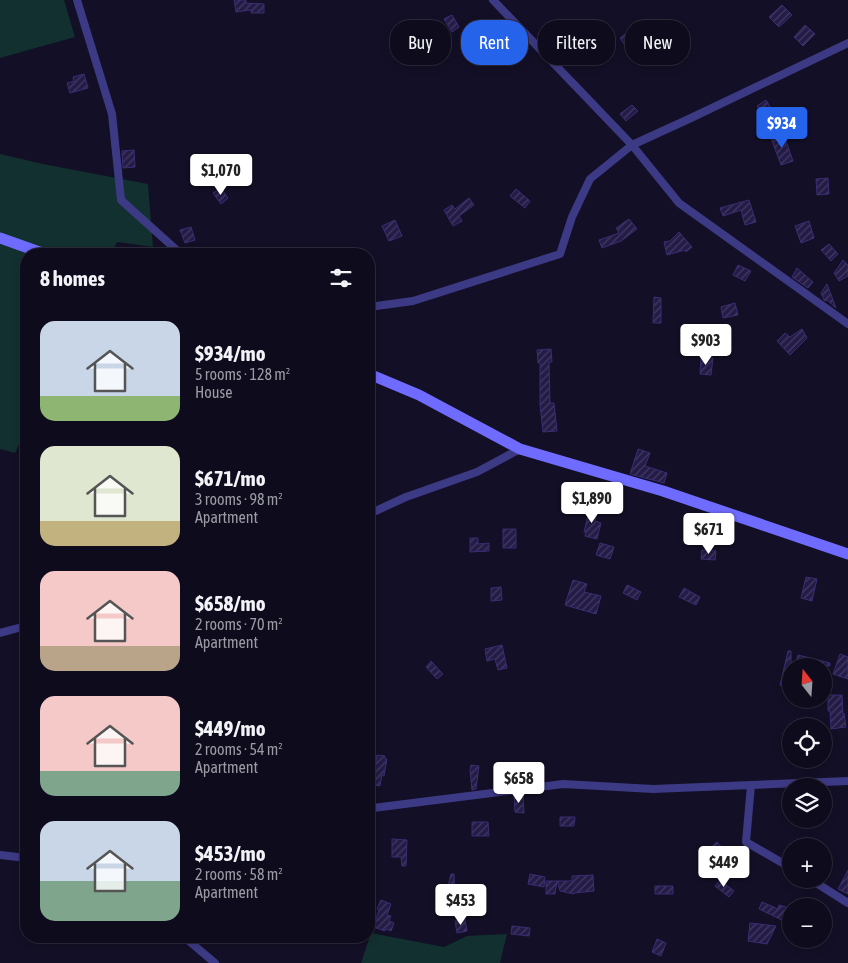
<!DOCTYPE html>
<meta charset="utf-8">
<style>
:root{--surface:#0e0b1c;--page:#171425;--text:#f1f3f6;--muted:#9b9ba3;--line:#2e2b3b;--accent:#2563eb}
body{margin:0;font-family:"Asap Condensed",sans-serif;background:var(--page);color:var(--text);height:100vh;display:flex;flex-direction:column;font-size:19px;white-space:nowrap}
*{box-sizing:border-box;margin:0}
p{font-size:16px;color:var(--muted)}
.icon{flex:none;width:28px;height:28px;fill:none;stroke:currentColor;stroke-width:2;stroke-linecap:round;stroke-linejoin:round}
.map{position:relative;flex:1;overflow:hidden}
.sheet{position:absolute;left:20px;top:248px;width:355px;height:695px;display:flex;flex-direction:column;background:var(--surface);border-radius:20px;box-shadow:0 2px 8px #0003,0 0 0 1px var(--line)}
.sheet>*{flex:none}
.banner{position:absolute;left:390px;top:20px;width:382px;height:45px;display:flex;gap:10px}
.needle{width:32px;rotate:343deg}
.tools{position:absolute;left:782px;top:658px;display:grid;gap:10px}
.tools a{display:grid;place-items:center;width:50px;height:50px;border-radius:50%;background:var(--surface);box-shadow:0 2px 8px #0003,0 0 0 1px var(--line);font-size:25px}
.price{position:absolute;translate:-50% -42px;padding:0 11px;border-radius:5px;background:#fff;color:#222;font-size:16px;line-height:32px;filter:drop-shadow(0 1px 2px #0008)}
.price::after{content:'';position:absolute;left:50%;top:30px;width:15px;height:11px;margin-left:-8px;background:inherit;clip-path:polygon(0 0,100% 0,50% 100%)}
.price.selected{background:var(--accent);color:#fff}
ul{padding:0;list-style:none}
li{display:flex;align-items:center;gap:15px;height:125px;padding:0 20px}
li span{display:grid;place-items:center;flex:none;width:140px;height:100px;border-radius:15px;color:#555}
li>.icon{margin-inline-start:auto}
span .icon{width:60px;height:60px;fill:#fffc;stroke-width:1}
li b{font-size:21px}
h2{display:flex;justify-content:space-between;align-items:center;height:60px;padding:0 20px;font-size:21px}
.pill{padding:0 18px;border-radius:20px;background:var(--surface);box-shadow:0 2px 8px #0003,0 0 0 1px var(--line);font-size:18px;line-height:45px}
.pill.selected{background:var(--accent);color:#fff}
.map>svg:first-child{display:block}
</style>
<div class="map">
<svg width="848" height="963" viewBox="0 0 848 963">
<defs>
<pattern id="building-hatch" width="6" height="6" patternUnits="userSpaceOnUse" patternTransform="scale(1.25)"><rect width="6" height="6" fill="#241b47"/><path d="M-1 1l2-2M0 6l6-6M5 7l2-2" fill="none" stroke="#433b63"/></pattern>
</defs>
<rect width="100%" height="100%" fill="#130f26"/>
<path fill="#12302f" d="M 0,0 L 64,0 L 75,37 L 0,58 Z
M 0,154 L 43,164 L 148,184 L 153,247 L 117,242 L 111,254 L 26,254 L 26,429 L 15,453 L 0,449 Z
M 371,933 L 444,947 L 467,936 L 507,934 L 500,963 L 361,963 Z"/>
<path fill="url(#building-hatch)" stroke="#3b2d73" d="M 234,0 L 246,0 L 246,3 L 264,4 L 264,13 L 251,13 L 251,10 L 236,12 Z
M 782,5 L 792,15 L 779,27 L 769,17 Z
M 452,15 L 459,27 L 452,32 L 444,19 Z
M 805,25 L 815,34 L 803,46 L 794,37 Z
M 628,32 L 634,40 L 632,41 L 645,59 L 638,64 L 620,38 Z
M 398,41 L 405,51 L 397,57 L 390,46 Z
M 84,74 L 88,88 L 70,93 L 67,83 L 74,81 L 73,77 Z
M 766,100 L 774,113 L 765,119 L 757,106 Z
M 632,105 L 638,111 L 626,121 L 620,114 Z
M 783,133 L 793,161 L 781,165 L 771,138 Z
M 134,150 L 135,167 L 123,168 L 122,151 Z
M 828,178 L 829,194 L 817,195 L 816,179 Z
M 221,188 L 228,198 L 221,204 L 213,193 Z
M 516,189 L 530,201 L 525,208 L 510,196 Z
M 469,198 L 474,205 L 459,216 L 462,221 L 453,226 L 444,210 L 452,205 L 455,209 Z
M 749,200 L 756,222 L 745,225 L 741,210 L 723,216 L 720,208 Z
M 629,219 L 637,229 L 621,241 L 602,248 L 599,240 L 619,233 L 616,228 Z
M 395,220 L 402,236 L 389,241 L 382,226 Z
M 809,221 L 814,238 L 801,243 L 795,226 Z
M 191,227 L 195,240 L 185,243 L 180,230 Z
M 679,232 L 692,247 L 686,252 L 685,250 L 667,255 L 664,242 L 670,241 Z
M 829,244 L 838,254 L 831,261 L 821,250 Z
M 843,260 L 848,265 L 848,276 L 839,281 L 834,273 Z
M 738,265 L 751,271 L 745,281 L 733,275 Z
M 797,268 L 813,282 L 808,288 L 792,277 Z
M 827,284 L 836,308 L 827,300 L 826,301 L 824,300 L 821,293 Z
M 654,297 L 661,298 L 661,323 L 653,323 Z
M 735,303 L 738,315 L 723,318 L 721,307 Z
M 802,329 L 807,338 L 790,355 L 777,341 L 785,333 L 790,337 Z
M 551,349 L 552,362 L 549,362 L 550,403 L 554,403 L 557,431 L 543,432 L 540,404 L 540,363 L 538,363 L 537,350 Z
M 701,357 L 713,358 L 711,375 L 700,374 Z
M 638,449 L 650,453 L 645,466 L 667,473 L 664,483 L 630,474 Z
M 590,507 L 598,509 L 595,521 L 601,523 L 597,539 L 585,536 L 586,532 L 584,532 Z
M 503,529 L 516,529 L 516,548 L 503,548 Z
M 470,538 L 478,538 L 478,544 L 489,543 L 489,551 L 470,552 Z
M 600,543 L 614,547 L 610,559 L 596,555 Z
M 702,550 L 716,551 L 715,560 L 701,559 Z
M 806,577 L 817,579 L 812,601 L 801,598 Z
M 573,580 L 587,584 L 584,592 L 601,596 L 596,614 L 565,605 Z
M 627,585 L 641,592 L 637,600 L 623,593 Z
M 501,587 L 502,600 L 491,601 L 491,588 Z
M 684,588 L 700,597 L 696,605 L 679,597 Z
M 502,645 L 507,668 L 498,670 L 495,659 L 487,661 L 485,649 Z
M 788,651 L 791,651 L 791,688 L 780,685 Z
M 840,654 L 848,657 L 848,679 L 833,674 Z
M 798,655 L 830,663 L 830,666 L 795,666 Z
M 431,661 L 443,674 L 437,679 L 426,667 Z
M 828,695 L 842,695 L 843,714 L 844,713 L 846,727 L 831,729 L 830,711 L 828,711 Z
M 377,755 L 385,756 L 385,759 L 387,759 L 384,776 L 382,775 L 380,786 L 370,784 L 373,766 L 375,767 Z
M 471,765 L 479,766 L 476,789 L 472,790 L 470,771 Z
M 523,795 L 524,813 L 515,812 L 514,796 Z
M 560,817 L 575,817 L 574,826 L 560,826 Z
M 472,822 L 488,822 L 489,836 L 472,836 Z
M 392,839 L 407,840 L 406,866 L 402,866 L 401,857 L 392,857 Z
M 717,842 L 727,853 L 719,860 L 710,848 Z
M 848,870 L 848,894 L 838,889 Z
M 451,874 L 454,874 L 455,904 L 447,904 L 446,893 Z
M 530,874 L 545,877 L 544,887 L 528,884 Z
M 593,875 L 594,891 L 574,893 L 574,894 L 560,891 L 557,881 L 555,894 L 546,894 L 546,881 L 572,881 L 572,876 Z
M 720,880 L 734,891 L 729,897 L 715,886 Z
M 655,886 L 673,886 L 673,894 L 655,894 Z
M 381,900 L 391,904 L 387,915 L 391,916 L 389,921 L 394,923 L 391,931 L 386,929 L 385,931 L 373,927 L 379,910 L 377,909 Z
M 762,902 L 778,909 L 779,905 L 789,908 L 786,922 L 759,909 Z
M 465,919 L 467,931 L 457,933 L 455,921 Z
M 750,923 L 776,926 L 767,944 L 748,941 Z
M 512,926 L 530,928 L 529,936 L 511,934 Z
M 657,939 L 666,943 L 661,956 L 652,952 Z"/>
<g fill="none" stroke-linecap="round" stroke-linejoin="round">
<path stroke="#3d3a85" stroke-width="8" d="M 77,0 L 112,114 L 121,200 L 181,254
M 493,0 L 632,145 L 679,203 L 848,324
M 369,307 L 413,301 L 560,254 L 572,217 L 590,179 L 632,145 L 691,118 L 848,43
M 369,514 L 406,497 L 477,472 L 520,449
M 0,633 L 26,626
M 751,785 L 746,842 L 791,868
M 369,808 L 373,808 L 563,784 L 653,789 L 848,781
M 0,855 L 26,858
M 810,879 L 848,903
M 183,936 L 215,963"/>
<path stroke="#6f6bff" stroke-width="11" d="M 0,238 L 45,254
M 369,374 L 419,395 L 520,449 L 663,491 L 848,554"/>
</g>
</svg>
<div class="tools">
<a><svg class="needle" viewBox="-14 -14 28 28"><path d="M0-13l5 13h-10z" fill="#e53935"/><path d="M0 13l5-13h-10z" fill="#9b9ba3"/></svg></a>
<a><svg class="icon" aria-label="locate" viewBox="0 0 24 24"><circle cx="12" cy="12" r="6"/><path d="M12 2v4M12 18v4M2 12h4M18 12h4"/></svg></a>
<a><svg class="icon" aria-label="layers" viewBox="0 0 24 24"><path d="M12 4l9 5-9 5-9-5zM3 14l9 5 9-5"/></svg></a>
<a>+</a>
<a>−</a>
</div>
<b class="price selected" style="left:782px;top:149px">$934</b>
<b class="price" style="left:221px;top:196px">$1,070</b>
<b class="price" style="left:706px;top:366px">$903</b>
<b class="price" style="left:592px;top:524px">$1,890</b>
<b class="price" style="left:709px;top:555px">$671</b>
<b class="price" style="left:519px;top:804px">$658</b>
<b class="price" style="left:724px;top:888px">$449</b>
<b class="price" style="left:461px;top:926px">$453</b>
<div class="banner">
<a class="pill">Buy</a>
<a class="pill selected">Rent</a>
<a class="pill">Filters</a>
<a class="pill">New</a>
</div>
<section class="sheet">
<h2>8 homes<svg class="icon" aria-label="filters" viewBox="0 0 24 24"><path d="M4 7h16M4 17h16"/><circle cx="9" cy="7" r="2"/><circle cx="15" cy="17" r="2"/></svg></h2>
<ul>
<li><span style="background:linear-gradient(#c9d6e8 75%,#8fb573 0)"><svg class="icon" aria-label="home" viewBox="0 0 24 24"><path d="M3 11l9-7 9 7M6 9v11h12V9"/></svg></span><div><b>$934/mo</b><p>5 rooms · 128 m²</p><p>House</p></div></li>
<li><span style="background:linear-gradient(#dfe7d0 75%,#c2b280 0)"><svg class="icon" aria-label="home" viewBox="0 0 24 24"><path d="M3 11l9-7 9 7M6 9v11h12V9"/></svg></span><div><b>$671/mo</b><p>3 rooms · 98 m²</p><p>Apartment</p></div></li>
<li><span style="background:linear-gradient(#f6c9c9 75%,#b9a48a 0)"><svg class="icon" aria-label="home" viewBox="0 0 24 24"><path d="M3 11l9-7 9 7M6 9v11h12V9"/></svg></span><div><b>$658/mo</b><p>2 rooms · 70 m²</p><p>Apartment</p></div></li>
<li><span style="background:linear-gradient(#f6c9c9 75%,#7fa58c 0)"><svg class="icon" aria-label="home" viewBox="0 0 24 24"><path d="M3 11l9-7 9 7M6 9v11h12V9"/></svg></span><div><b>$449/mo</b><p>2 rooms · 54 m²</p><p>Apartment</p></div></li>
<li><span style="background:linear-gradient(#c9d6e8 60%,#7fa58c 0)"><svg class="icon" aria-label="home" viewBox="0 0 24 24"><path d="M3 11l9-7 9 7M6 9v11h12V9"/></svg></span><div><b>$453/mo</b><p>2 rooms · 58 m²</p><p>Apartment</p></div></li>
</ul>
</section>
</div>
